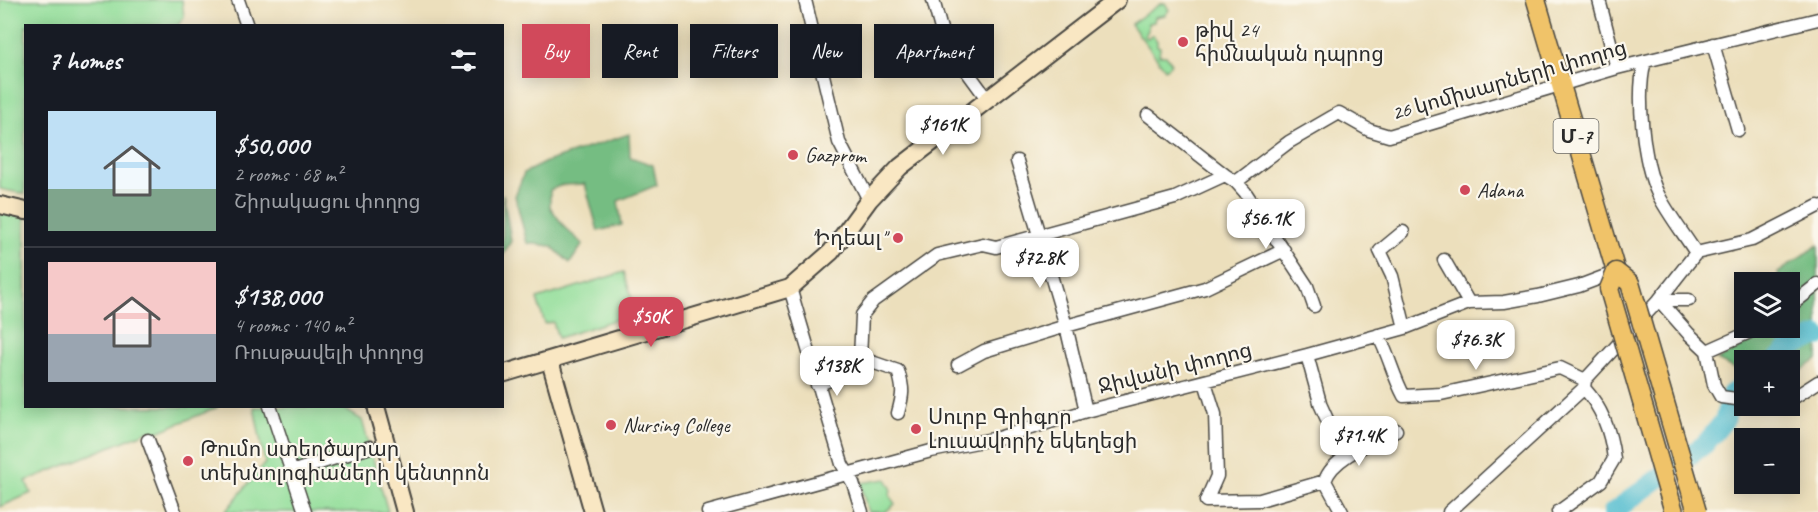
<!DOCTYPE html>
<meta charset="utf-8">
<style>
:root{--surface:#171b24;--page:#242831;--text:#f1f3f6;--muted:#9ea1a6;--line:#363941;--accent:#d1495b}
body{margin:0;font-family:Caveat,"Noto Sans Armenian",sans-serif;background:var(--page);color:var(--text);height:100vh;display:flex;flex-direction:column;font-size:22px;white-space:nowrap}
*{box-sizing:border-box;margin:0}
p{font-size:20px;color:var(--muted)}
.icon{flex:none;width:33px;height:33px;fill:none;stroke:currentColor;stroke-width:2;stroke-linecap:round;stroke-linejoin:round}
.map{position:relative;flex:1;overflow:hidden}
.details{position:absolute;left:24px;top:24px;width:480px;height:384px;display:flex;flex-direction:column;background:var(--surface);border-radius:0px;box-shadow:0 3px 15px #0003}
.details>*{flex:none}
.guide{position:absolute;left:522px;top:24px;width:570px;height:54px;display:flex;gap:12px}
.buttons{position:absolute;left:1734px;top:272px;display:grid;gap:12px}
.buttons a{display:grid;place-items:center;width:66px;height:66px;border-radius:0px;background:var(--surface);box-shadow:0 3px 15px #0003;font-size:30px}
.price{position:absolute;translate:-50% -51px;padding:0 14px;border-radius:12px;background:#fff;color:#222;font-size:20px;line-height:39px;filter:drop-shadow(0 2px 3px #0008)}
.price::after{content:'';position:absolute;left:50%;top:36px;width:18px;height:14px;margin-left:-9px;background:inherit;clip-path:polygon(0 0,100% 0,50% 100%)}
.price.current{background:var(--accent);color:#fff}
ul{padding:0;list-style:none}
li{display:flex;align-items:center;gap:18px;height:150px;padding:0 24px}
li+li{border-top:2px solid var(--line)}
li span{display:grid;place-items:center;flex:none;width:168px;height:120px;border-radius:0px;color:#555}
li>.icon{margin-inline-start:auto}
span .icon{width:72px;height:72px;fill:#fffc;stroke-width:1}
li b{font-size:26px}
h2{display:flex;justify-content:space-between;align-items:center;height:72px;padding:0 24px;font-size:26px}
.tag{padding:0 21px;border-radius:0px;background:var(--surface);box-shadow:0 3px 15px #0003;font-size:21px;line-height:54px}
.tag.current{background:var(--accent);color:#fff}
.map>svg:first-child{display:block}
</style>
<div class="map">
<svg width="1818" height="512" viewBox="0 0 1818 512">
<rect width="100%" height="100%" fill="#fbf7ec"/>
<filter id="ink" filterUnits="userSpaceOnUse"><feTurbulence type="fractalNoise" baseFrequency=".0167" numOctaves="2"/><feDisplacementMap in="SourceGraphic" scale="12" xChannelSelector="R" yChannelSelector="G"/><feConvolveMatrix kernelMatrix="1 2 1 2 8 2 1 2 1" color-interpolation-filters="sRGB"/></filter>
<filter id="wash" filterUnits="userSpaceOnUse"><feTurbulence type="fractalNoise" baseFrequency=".008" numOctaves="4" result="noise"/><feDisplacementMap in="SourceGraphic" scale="24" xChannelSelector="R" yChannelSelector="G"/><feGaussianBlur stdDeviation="1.35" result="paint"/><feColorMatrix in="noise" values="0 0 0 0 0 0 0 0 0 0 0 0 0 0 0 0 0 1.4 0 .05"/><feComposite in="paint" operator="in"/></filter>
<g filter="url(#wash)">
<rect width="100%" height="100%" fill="#ecdfbc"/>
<path fill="#92de9a" stroke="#5e8462" stroke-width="1.5" d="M 0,0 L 182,0 L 184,17 L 178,25 L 26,26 L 25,194 L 0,189 Z
M 1165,3 L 1169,10 L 1165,15 L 1155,17 L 1154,22 L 1148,23 L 1148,30 L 1145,36 L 1147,38 L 1153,35 L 1157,41 L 1157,46 L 1160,47 L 1159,55 L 1166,55 L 1171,62 L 1170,65 L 1165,69 L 1131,24 L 1160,4 Z
M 0,211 L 25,216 L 26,406 L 218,407 L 153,434 L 151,430 L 26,481 L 31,493 L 0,507 Z
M 624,272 L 636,313 L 558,338 L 553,322 L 545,324 L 537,299 Z
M 254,407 L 341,407 L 362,420 L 388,512 L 225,512 L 265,463 Z
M 886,479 L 891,488 L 890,496 L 895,504 L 885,512 L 868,512 L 860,483 Z"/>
<path fill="#75bd82" stroke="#507456" stroke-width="1.5" d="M 629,134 L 630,157 L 653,165 L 657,185 L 618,201 L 622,225 L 598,231 L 585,184 L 562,185 L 550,190 L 550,207 L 565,228 L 583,244 L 570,263 L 551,246 L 527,243 L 515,196 L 524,173 L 546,162 Z
M 503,194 L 511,241 L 503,255 L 502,255 Z
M 1818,245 L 1818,359 L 1790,378 L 1790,360 L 1744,360 L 1744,374 L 1717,360 L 1777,327 L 1790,327 L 1790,282 L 1780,282 L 1778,273 Z"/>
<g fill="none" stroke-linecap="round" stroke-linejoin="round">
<path stroke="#54bed0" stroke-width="20" d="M 1777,360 L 1791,346 L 1818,336
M 1613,512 L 1705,444 L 1724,421 L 1731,394 L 1744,386"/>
</g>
</g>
<g filter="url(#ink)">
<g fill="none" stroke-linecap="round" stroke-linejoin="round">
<g stroke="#484641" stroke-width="15">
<path id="street" d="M 238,0 L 247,26
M 805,0 L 839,142 L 869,200
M 933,0 L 944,40 L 988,100
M 1599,0 L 1617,68
M 1713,44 L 1738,130
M 1148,115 L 1225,175
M 1017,161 L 1066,326 L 1086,411
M 1236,182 L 1245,192 L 1307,286 L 1314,306
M 1403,232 L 1380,251 L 1392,276 L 1405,328
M 1696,253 L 1752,240 L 1818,206
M 1444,260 L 1469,303
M 790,288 L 842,464 L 853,483 L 862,512
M 1689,300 L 1659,300 L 1688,333 L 1707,351 L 1761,327
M 1790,306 L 1818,284
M 1378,335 C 1389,355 1393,376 1404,396 L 1441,394 L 1560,368 L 1585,380
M 1707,351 L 1714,385 L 1721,397 L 1744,400
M 1307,355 L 1321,406 L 1344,457
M 860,358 L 898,371 C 904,389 903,395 898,413
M 958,365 L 984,351 L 1066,326 L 1205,288 L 1284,250
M 1205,382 L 1215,414 L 1217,476 L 1206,501 L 1260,500 L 1325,481
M 817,385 L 848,373 L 860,358 L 862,315 L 873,301 L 937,255 L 983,244 L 996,247 L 1175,198 L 1225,175 L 1236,182 L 1289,142 L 1339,113 L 1369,130 L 1389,136 L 1617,68 L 1818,19
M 1790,400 L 1818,382
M 270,406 L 305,512
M 148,440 L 175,512
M 291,472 L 370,447
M 708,512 L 931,451 L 998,438 L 1086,411 L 1307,355 L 1405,328 L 1469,303 L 1504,302 L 1538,296 L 1579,286 L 1616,272
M 1342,512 L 1325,481 C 1332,457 1375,441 1396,430
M 1449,512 L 1584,388
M 1558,512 L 1601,481 L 1614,459 C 1611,432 1602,408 1584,388 L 1585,380 L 1659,300 L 1696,253 C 1684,234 1668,214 1658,194 C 1643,163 1636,94 1645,61"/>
</g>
<g stroke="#484641" stroke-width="20">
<path id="secondary" d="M 0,205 L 26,211
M 550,361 L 593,512
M 502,374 L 790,288 L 831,252 L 869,200 L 900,167 L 1117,0
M 377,410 L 405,512"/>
</g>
<g stroke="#484641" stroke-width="21">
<path id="primary" d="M 1536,0 L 1616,272"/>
</g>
<use href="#street" stroke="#fff" stroke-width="12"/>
<use href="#secondary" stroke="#f9e7c3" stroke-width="16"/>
<use href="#primary" stroke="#f0c369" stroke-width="18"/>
<g stroke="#484641" stroke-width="21" stroke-linecap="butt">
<path id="primary-bridge" d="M 1674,512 L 1609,289 L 1616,272 L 1630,283 L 1697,512"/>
</g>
<use href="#primary-bridge" stroke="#f0c369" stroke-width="18"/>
</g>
</g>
<g fill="#d1495b" stroke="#fbf7ec" stroke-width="2">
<circle cx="1183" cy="42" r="6"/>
<circle cx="793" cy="155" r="6"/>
<circle cx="1465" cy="190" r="6"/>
<circle cx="898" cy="238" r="6"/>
<circle cx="611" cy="425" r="6"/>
<circle cx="916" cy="429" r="6"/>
<circle cx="188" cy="461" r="6"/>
</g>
<g text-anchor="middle" stroke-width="4.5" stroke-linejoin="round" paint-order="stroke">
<rect fill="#fbf7ec" stroke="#696865" stroke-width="1.5" x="1553.5" y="119" width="45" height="34" rx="4.5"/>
<g font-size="20" font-weight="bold" fill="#2b2b2b">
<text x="1576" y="143">Մ-7</text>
</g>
<g font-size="21" fill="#2b2b2b" stroke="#fbf7ec" text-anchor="start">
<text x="1195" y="37">թիվ 24<tspan x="1195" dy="24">հիմնական դպրոց</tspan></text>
<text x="805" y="162">Gazprom</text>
<text x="1477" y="197">Adana</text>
<text x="886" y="245" text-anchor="end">"Իդեալ"</text>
<text x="928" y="424">Սուրբ Գրիգոր<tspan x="928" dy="24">Լուսավորիչ եկեղեցի</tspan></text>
<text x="623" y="432">Nursing College</text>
<text x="200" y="456">Թումո ստեղծարար<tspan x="200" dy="24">տեխնոլոգիաների կենտրոն</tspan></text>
</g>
<g font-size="21" fill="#2b2b2b" stroke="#fbf7ec">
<text transform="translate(1509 80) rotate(-16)" y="7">26 կոմիսարների փողոց</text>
<text transform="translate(1175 368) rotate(-14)" y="7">Ջիվանի փողոց</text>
</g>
</g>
</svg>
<div class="buttons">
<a><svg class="icon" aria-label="layers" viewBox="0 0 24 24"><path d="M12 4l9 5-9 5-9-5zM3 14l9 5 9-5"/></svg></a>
<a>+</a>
<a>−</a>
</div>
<b class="price" style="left:943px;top:156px">$161K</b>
<b class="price" style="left:1266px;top:250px">$56.1K</b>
<b class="price" style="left:1040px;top:289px">$72.8K</b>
<b class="price current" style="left:651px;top:348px">$50K</b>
<b class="price" style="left:1476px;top:371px">$76.3K</b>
<b class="price" style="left:837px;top:397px">$138K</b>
<b class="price" style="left:1359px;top:467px">$71.4K</b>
<div class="guide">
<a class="tag current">Buy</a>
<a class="tag">Rent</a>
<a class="tag">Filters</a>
<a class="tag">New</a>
<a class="tag">Apartment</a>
</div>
<section class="details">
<h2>7 homes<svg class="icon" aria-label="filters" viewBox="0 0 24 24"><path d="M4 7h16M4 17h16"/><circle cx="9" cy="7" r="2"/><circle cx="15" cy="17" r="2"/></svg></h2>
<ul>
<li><span style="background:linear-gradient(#bfe0f5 65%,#7fa58c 0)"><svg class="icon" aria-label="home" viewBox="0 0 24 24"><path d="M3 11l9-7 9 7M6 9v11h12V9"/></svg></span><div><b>$50,000</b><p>2 rooms · 68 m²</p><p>Շիրակացու փողոց</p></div></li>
<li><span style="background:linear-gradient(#f6c9c9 60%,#9aa5b1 0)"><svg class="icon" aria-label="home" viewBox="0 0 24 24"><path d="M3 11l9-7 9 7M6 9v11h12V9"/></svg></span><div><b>$138,000</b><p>4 rooms · 140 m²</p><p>Ռուսթավելի փողոց</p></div></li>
</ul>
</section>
</div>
